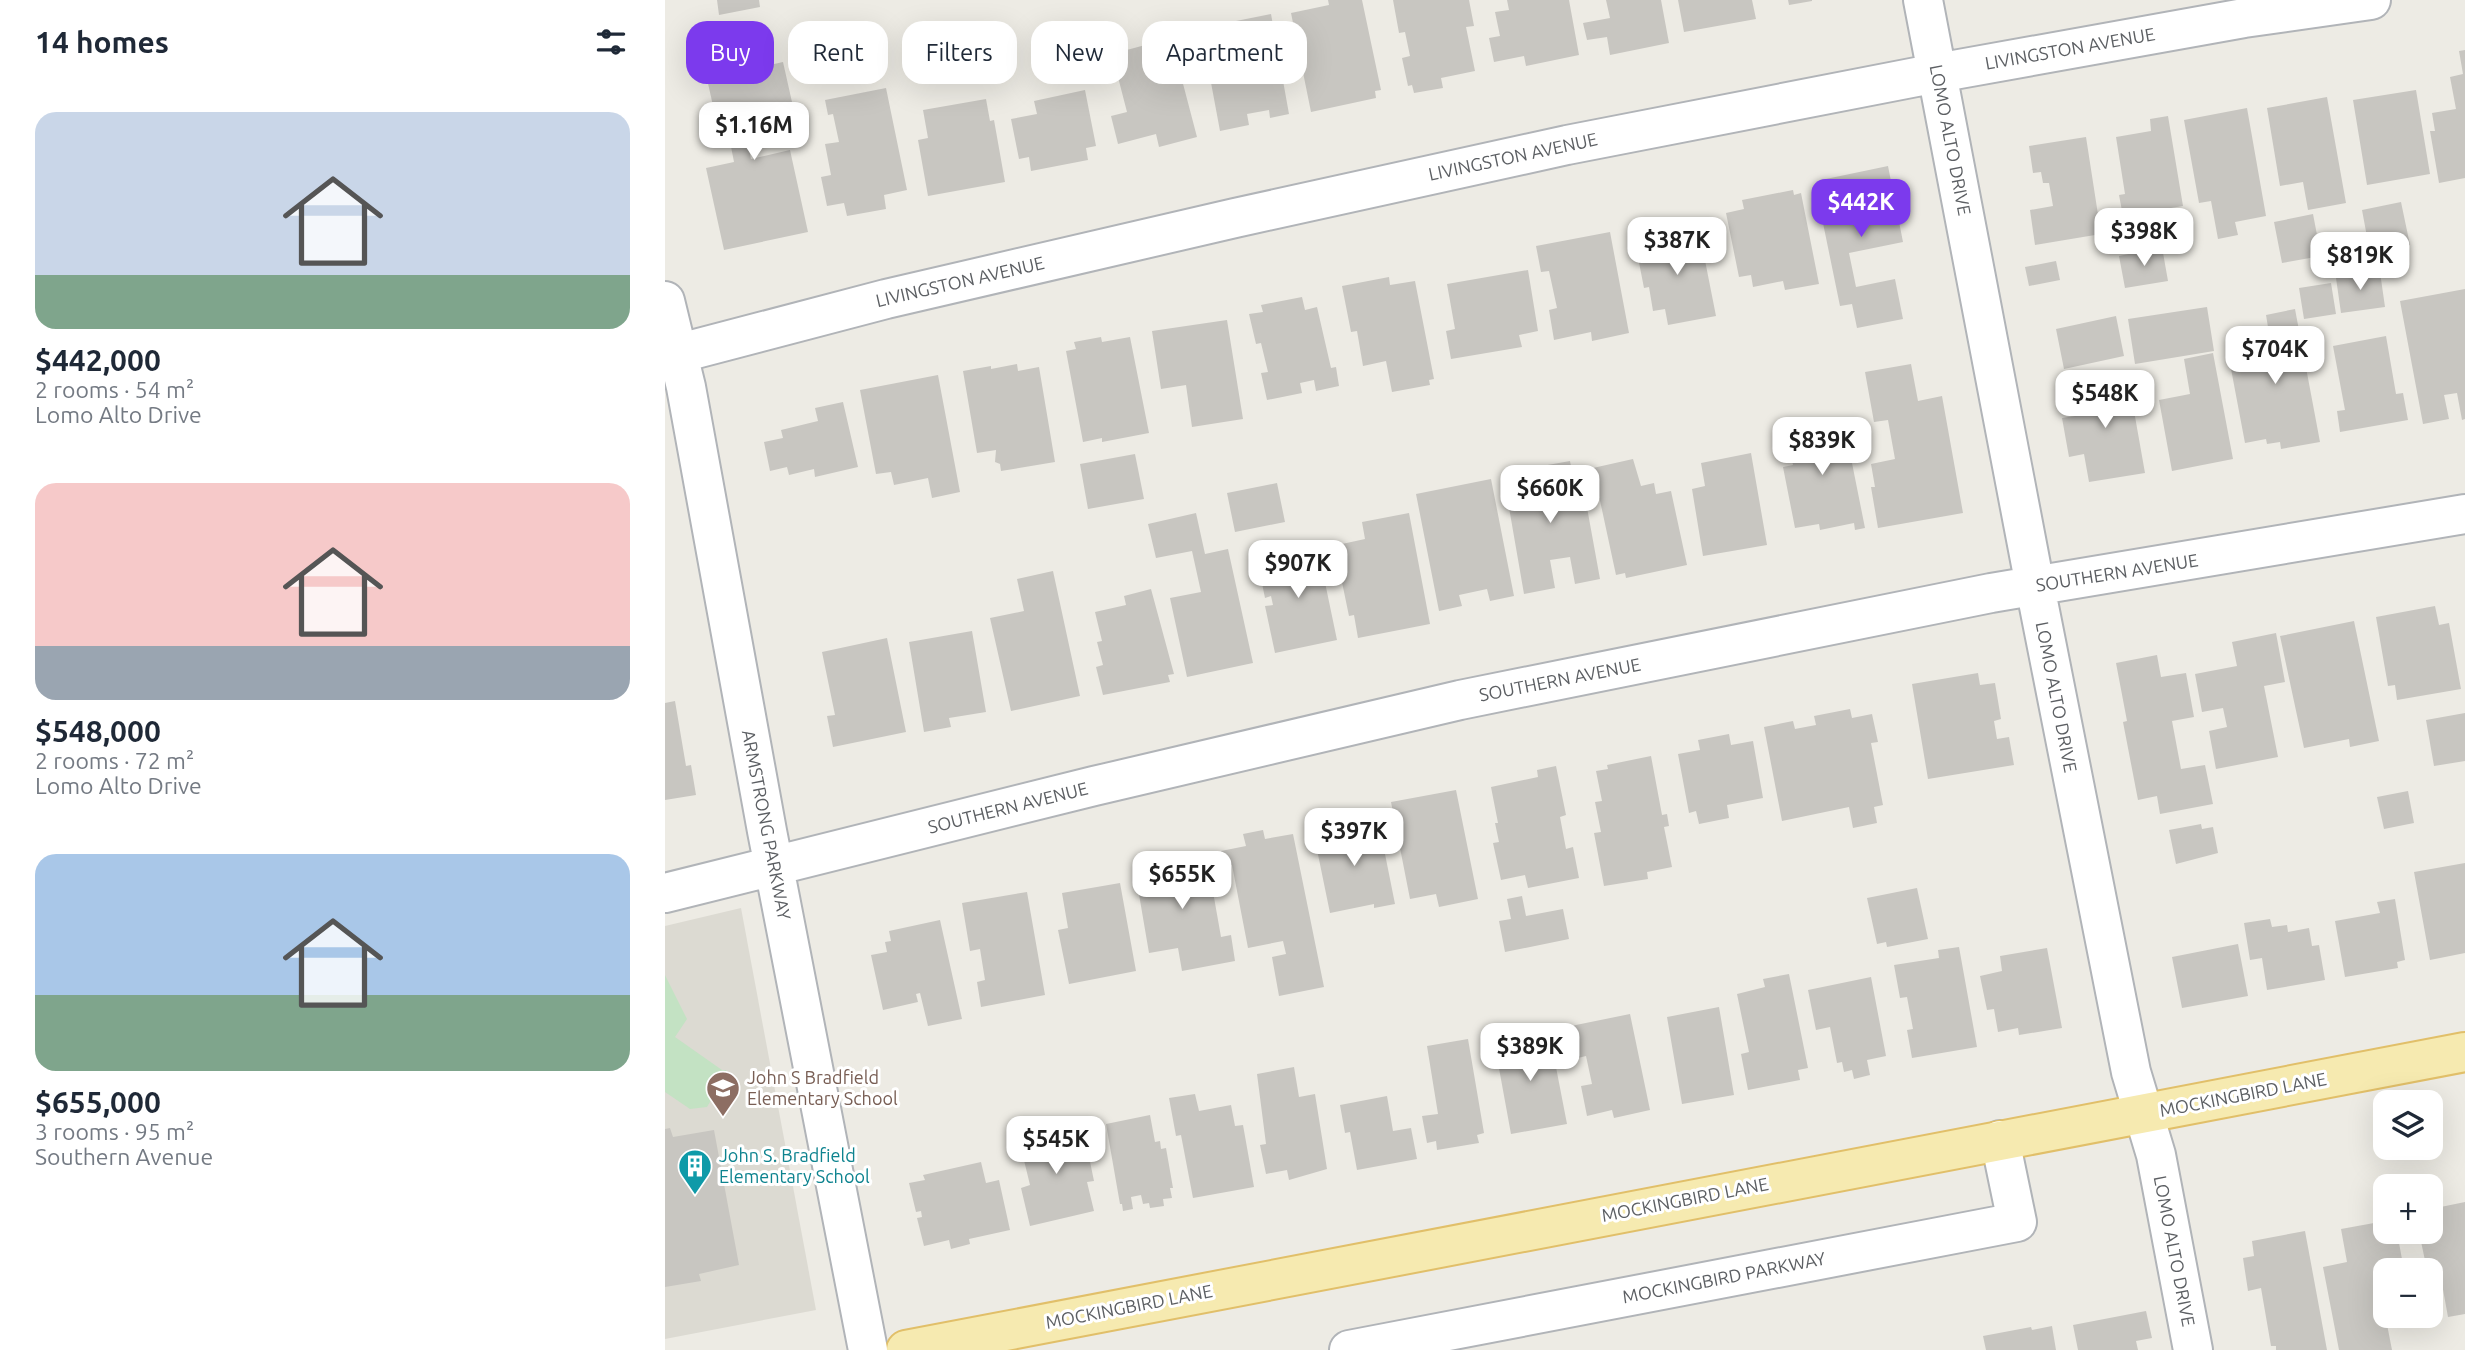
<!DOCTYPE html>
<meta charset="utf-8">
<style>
:root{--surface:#fff;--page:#f6f6f7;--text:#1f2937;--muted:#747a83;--accent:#7c3aed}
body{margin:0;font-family:Ubuntu,sans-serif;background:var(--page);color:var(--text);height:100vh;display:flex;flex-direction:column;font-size:26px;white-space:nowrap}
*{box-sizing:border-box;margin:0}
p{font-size:23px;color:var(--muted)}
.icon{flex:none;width:38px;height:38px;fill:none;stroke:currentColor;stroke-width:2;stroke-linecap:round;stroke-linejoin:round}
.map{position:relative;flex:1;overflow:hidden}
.panel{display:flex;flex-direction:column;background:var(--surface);width:665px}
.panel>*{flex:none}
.guide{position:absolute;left:21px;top:21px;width:665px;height:63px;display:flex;gap:14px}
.tools{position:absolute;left:1708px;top:1090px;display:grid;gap:14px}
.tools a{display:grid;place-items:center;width:70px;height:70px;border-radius:14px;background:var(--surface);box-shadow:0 7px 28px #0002;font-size:35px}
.price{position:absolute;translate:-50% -60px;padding:0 16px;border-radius:14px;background:#fff;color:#222;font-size:23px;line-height:46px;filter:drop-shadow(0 2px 4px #0008)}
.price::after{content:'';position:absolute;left:50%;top:42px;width:21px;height:16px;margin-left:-10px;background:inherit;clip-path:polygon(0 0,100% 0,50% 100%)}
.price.current{background:var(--accent);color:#fff}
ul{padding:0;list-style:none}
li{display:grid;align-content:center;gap:14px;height:371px;padding:0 35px}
li span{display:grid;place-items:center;height:217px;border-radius:21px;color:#555}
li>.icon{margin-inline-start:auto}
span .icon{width:126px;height:126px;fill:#fffc;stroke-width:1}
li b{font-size:30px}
h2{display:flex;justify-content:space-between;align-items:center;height:84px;padding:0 35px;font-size:30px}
.pill{padding:0 24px;border-radius:21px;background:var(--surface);box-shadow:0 7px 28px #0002;font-size:24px;line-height:63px}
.pill.current{background:var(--accent);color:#fff}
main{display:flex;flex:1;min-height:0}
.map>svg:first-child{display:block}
</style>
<main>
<section class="panel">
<h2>14 homes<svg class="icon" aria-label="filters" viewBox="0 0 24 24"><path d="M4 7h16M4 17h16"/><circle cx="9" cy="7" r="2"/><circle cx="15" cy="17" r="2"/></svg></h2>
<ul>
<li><span style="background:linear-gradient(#c9d6e8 75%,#7fa58c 0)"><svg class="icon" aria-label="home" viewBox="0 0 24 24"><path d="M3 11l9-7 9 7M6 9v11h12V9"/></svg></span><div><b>$442,000</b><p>2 rooms · 54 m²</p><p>Lomo Alto Drive</p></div></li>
<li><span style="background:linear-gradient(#f6c9c9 75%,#9aa5b1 0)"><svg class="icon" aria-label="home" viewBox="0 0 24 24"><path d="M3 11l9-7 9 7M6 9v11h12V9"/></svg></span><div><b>$548,000</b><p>2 rooms · 72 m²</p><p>Lomo Alto Drive</p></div></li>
<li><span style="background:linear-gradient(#a9c7e8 65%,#7fa58c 0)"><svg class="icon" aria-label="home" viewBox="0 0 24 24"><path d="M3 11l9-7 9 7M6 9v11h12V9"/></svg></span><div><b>$655,000</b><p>3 rooms · 95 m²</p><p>Southern Avenue</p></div></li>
</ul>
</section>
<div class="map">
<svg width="1800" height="1350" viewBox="0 0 1800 1350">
<rect width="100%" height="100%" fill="#edebe4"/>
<path fill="#dcdad2" d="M 76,908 L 151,1310 L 0,1339 L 0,926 Z"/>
<path fill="#c3e2c3" d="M 0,975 L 22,1019 L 10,1037 L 57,1070 L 61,1070 L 63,1075 L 62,1079 L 58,1080 L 42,1107 L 25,1109 L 0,1092 Z"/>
<path fill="#c8c6c1" d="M 52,0 L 94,0 L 95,7 L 54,15 Z
M 663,0 L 697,0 L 716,90 L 710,91 L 711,98 L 646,112 L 626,13 L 664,5 Z
M 728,0 L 804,0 L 809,26 L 801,27 L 810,71 L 776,78 L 778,88 L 749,93 L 747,85 L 743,86 L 737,58 L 745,56 L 740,32 L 734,33 Z
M 842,0 L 904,0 L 914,55 L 861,66 L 859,56 L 829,62 L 824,38 L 835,36 L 830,12 L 844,10 Z
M 941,0 L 996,0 L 1004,43 L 945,55 L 942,37 L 922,40 L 918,23 L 945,18 Z
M 1013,0 L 1087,0 L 1091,19 L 1019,32 Z
M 1123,0 L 1147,0 L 1147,1 L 1124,5 Z
M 606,14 L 624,114 L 605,118 L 604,110 L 582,114 L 584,125 L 555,131 L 539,45 L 565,41 L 561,23 Z
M 506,38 L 532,137 L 494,147 L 491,134 L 453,144 L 446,116 L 462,112 L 447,54 Z
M 1800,50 L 1800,178 L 1774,183 L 1765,131 L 1770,131 L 1767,113 L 1791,109 L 1785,77 L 1798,74 L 1794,51 Z
M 118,62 L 129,111 L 78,122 L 86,159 L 125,150 L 143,232 L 59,250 L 41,168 L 69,162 L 62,126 L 53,128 L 42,79 Z
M 221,88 L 242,190 L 219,195 L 221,209 L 182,216 L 179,203 L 162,206 L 156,177 L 166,175 L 160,144 L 174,142 L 168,114 L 163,115 L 160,100 Z
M 420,90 L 431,146 L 421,148 L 423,160 L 366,171 L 364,157 L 354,159 L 346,119 L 372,114 L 369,101 Z
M 1751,90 L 1765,174 L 1702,185 L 1688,100 Z
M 1662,97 L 1681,203 L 1643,210 L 1638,182 L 1615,186 L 1602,108 Z
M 321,99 L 325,121 L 329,120 L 340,182 L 263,196 L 253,140 L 263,138 L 258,110 Z
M 1582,108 L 1601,216 L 1570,222 L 1573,235 L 1553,239 L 1546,201 L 1534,203 L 1519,120 Z
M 1503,116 L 1518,206 L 1458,216 L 1454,195 L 1460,194 L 1451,137 L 1486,131 L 1485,119 Z
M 1421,137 L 1436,234 L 1370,245 L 1365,210 L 1388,206 L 1384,183 L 1378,183 L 1376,172 L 1368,173 L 1364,146 Z
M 1223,166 L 1238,242 L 1184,253 L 1191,287 L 1230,279 L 1238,319 L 1192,328 L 1187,304 L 1175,306 L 1151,189 L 1157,188 L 1156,180 Z
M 1128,190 L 1129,195 L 1136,193 L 1154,284 L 1120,290 L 1118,281 L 1088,287 L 1086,275 L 1074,277 L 1061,213 L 1079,209 L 1077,200 Z
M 1736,202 L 1745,245 L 1705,253 L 1697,210 Z
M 1648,214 L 1656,256 L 1617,263 L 1609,222 Z
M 1034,230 L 1051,316 L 1003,325 L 1000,309 L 988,311 L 984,287 L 979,288 L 970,242 Z
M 945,232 L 964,333 L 927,341 L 926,332 L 889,340 L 884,310 L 892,308 L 884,271 L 876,272 L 871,246 Z
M 1497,247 L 1503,281 L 1460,288 L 1454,256 Z
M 1391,261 L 1395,280 L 1364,286 L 1360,267 Z
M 863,270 L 873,331 L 854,335 L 857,347 L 786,359 L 781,331 L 790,329 L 782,284 Z
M 1715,272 L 1720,307 L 1676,313 L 1671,278 Z
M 724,277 L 725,285 L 750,281 L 769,379 L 764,380 L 765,385 L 727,392 L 721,361 L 698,366 L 692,331 L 686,332 L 677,286 Z
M 1666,283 L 1671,314 L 1639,319 L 1634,288 Z
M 1800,289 L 1800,419 L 1797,420 L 1792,393 L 1779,395 L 1784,419 L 1758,424 L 1735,301 Z
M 637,297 L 640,310 L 652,307 L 666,368 L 671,367 L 674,386 L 651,391 L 649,380 L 635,383 L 637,393 L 602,400 L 596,373 L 603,372 L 596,343 L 591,344 L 584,314 L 598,312 L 596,305 Z
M 1542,307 L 1549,351 L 1470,364 L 1463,319 Z
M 1630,309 L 1655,442 L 1616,449 L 1615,442 L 1602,444 L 1601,439 L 1580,443 L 1563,353 L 1588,348 L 1586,337 L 1604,333 L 1601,315 Z
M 1451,316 L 1459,356 L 1399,369 L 1391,329 Z
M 562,320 L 578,419 L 527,427 L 521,385 L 496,389 L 487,331 Z
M 1721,336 L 1731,394 L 1738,393 L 1743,420 L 1675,432 L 1672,411 L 1680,410 L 1668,346 Z
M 436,337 L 437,342 L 465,337 L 484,433 L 437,442 L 437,438 L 418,442 L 401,351 L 411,349 L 409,342 Z
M 1548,353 L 1568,459 L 1507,471 L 1494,400 L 1525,394 L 1519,359 Z
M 352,364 L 353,371 L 374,367 L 390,462 L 336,471 L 335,464 L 330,462 L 331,450 L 312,453 L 298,371 L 326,366 L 326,369 Z
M 1246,364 L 1253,401 L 1277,396 L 1298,513 L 1213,528 L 1206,487 L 1210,487 L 1206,464 L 1230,459 L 1223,420 L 1209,422 L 1200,372 Z
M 273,375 L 295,492 L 267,498 L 263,478 L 229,485 L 226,472 L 211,474 L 195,390 Z
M 1463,377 L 1480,473 L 1424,482 L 1419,454 L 1404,457 L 1397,418 L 1410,416 L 1405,387 Z
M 178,402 L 193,467 L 150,477 L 149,469 L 124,475 L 122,467 L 105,471 L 99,442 L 118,438 L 116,430 L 153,421 L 150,408 Z
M 1178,418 L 1200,528 L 1190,530 L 1189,523 L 1155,530 L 1154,524 L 1130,528 L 1118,467 L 1128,465 L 1120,429 Z
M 1086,453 L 1102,545 L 1038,556 L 1027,489 L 1040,486 L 1036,463 Z
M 470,454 L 479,499 L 423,509 L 415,464 Z
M 968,459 L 976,486 L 989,483 L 991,494 L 1006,491 L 1022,565 L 961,578 L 960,573 L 951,575 L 928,468 Z
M 905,461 L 909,481 L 917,480 L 935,579 L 910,584 L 905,557 L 885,560 L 890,588 L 859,594 L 838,473 Z
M 826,479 L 849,596 L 825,601 L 822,589 L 794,595 L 797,606 L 774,611 L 751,494 Z
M 612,483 L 620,522 L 570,532 L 562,493 Z
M 531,513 L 540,554 L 563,549 L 588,663 L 522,677 L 505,598 L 536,592 L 527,551 L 491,558 L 483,524 Z
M 744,513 L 765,624 L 693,638 L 689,615 L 684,616 L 673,563 L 680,562 L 677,544 L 700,539 L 697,522 Z
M 652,544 L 672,640 L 610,653 L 600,606 L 608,605 L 606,596 L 600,598 L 593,564 L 626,557 L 624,549 Z
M 388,571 L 415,696 L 346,711 L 325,618 L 359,611 L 352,579 Z
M 486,589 L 509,674 L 503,675 L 505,682 L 438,695 L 431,667 L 438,665 L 432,642 L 437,641 L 430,612 L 461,605 L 459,596 Z
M 1770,606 L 1774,625 L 1784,623 L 1796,689 L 1732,700 L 1730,685 L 1723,686 L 1711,617 Z
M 1689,621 L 1714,741 L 1685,747 L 1684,739 L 1639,748 L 1615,636 Z
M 307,631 L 321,712 L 284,718 L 286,727 L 259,732 L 244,642 Z
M 1611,633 L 1620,682 L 1599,686 L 1613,757 L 1551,769 L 1544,731 L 1562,727 L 1558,708 L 1537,712 L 1530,674 L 1572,666 L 1567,642 Z
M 222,638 L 241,732 L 168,747 L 162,716 L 170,715 L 157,652 Z
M 1492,655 L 1496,677 L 1521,673 L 1529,717 L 1507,721 L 1516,769 L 1540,765 L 1548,804 L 1495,814 L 1492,796 L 1473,800 L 1458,722 L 1462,721 L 1451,663 Z
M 1313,673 L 1315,685 L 1330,683 L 1336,719 L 1329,721 L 1332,739 L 1344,737 L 1349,765 L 1263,779 L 1247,684 Z
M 10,701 L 21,766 L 26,765 L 31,795 L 0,800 L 0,703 Z
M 1185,709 L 1187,718 L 1207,714 L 1213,742 L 1206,743 L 1218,805 L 1209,807 L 1212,823 L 1188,828 L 1184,807 L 1117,821 L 1099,727 L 1128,721 L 1130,729 L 1151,725 L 1149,716 Z
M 1800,713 L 1800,761 L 1769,766 L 1761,720 Z
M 1064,734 L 1066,745 L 1088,741 L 1098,798 L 1062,805 L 1064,818 L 1034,824 L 1031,811 L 1024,813 L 1013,754 L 1035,750 L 1033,740 Z
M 986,756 L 997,815 L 1002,814 L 1004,826 L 999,827 L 1007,867 L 982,872 L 983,879 L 939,886 L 929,833 L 936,832 L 930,802 L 937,801 L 931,771 L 943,769 L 942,765 Z
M 891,766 L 901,815 L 895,817 L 901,849 L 908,847 L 914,878 L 863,888 L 860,875 L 836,880 L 828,843 L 834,842 L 830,823 L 833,823 L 826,787 L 873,777 L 872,770 Z
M 791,790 L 813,899 L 774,907 L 771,894 L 745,899 L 726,802 Z
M 1743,791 L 1749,823 L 1719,829 L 1712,797 Z
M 697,822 L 698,828 L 714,824 L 730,904 L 709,908 L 709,904 L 665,913 L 649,835 Z
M 1536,824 L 1537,829 L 1548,827 L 1553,853 L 1511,864 L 1504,830 Z
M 598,830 L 600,839 L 628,834 L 659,987 L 614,996 L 607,957 L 621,954 L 618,941 L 583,948 L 567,865 L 559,867 L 556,851 L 581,846 L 578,834 Z
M 541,852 L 556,937 L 566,935 L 570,961 L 517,971 L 513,948 L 484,953 L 469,865 Z
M 1800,863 L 1800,953 L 1765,960 L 1749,872 Z
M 455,883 L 471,971 L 404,984 L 393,930 L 403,928 L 397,893 Z
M 1252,888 L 1263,939 L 1222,947 L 1221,942 L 1212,944 L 1202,898 Z
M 362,892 L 380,995 L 316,1007 L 312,982 L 320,980 L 315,949 L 305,951 L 297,903 Z
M 857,896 L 861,916 L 898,909 L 904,939 L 840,952 L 834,921 L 846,919 L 842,899 Z
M 1730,899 L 1740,960 L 1732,962 L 1733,968 L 1680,977 L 1670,921 L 1715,913 L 1712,902 Z
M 1605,919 L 1607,927 L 1622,925 L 1623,932 L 1644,928 L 1647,946 L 1654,945 L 1660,980 L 1602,990 L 1597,958 L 1585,960 L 1579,923 Z
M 275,920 L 297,1019 L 263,1026 L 255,993 L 251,994 L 253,1002 L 218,1010 L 206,955 L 222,952 L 220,942 L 226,941 L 224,931 Z
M 1573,944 L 1583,996 L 1517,1008 L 1507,957 Z
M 1294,947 L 1312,1047 L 1247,1058 L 1242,1030 L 1248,1029 L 1242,997 L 1235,998 L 1229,965 L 1274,958 L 1273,950 Z
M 1382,948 L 1397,1028 L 1354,1035 L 1353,1028 L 1333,1032 L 1329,1009 L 1322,1010 L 1315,976 L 1337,971 L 1335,956 Z
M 1124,974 L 1143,1068 L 1133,1070 L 1135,1080 L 1083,1090 L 1076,1054 L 1084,1052 L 1072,994 L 1100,987 L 1098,979 Z
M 1206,977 L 1221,1056 L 1202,1060 L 1205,1075 L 1189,1079 L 1187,1070 L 1179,1072 L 1177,1062 L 1172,1063 L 1165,1027 L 1151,1030 L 1143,990 Z
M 1054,1007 L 1069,1095 L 1017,1104 L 1002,1017 Z
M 965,1014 L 985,1110 L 949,1118 L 947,1110 L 922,1116 L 916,1086 L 927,1084 L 921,1056 L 913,1058 L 906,1026 Z
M 884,1031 L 902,1124 L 846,1134 L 829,1041 Z
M 803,1039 L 819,1133 L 812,1135 L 814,1143 L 772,1150 L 771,1141 L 762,1143 L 757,1116 L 773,1114 L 762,1046 Z
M 629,1067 L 634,1097 L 650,1094 L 662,1169 L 624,1180 L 622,1170 L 601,1174 L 595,1145 L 601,1144 L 592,1074 Z
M 530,1094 L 534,1111 L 566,1105 L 570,1126 L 578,1125 L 589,1187 L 528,1198 L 516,1135 L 511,1136 L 504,1098 Z
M 722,1096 L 728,1131 L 746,1128 L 752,1159 L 692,1170 L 685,1132 L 680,1133 L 675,1105 Z
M 485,1115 L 490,1142 L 495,1141 L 496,1149 L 501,1148 L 508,1188 L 505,1188 L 507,1198 L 498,1199 L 499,1206 L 485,1208 L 484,1203 L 478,1204 L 476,1195 L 466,1197 L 468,1209 L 458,1211 L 457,1204 L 455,1204 L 441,1124 Z
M 387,1123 L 389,1131 L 394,1130 L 395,1135 L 412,1131 L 418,1154 L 423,1152 L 429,1181 L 422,1182 L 429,1211 L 365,1226 L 356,1188 L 365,1185 L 355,1144 L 371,1141 L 368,1127 Z
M 5,1128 L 8,1137 L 49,1130 L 74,1265 L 34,1274 L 36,1281 L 0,1287 L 0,1129 Z
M 316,1162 L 321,1183 L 334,1180 L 345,1230 L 304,1239 L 305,1244 L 286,1249 L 284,1240 L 259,1246 L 252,1218 L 257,1217 L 256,1211 L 251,1212 L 244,1183 L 260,1180 L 258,1175 Z
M 1800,1202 L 1800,1314 L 1783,1317 L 1775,1273 L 1766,1275 L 1766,1270 L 1762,1270 L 1754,1232 L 1766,1232 L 1766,1209 Z
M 1720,1221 L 1720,1232 L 1732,1232 L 1739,1270 L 1720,1270 L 1720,1304 L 1718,1304 L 1727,1350 L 1674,1350 L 1658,1267 L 1682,1262 L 1676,1229 Z
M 1640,1231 L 1662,1350 L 1611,1350 L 1611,1346 L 1606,1346 L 1596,1288 L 1583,1291 L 1578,1258 L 1589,1256 L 1587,1241 Z
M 1481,1311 L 1487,1338 L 1471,1341 L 1473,1350 L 1413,1350 L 1408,1325 Z
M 1387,1326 L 1391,1350 L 1321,1350 L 1318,1336 L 1366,1327 L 1367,1330 Z"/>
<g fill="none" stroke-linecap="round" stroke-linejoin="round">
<g stroke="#b1b4b8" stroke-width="42">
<path id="minor" d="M 1258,0 L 1370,586 L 1466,1072 L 1491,1155 L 1528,1350
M 0,301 L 21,387 L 102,831 L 203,1350
M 0,357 L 221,299 L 570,218 L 902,145 L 1272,73 L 1579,18 L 1706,0
M 0,893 L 429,786 L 795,700 L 1326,593 L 1800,514
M 684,1350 L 1352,1222 L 1335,1140"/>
</g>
<g stroke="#e1bf69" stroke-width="42">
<path id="major" d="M 241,1350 L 1800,1052"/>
</g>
<use href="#minor" stroke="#fff" stroke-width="38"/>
<use href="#major" stroke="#f6eab0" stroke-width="38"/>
</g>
<defs>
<g id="school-pin" transform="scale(1.75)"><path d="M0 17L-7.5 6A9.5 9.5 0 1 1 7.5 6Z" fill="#8d6e63" stroke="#fff"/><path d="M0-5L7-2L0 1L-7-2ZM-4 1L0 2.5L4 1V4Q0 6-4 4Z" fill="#fff"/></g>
<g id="building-pin" transform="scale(1.75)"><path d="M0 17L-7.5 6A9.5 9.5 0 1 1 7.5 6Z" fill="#0f9aa8" stroke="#fff"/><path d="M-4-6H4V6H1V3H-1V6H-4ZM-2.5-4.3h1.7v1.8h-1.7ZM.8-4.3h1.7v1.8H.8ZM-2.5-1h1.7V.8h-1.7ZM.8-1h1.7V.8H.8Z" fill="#fff"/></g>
</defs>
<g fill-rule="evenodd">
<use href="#school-pin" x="58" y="1088"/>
<use href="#building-pin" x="30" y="1166"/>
</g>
<g text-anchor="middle" stroke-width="6" stroke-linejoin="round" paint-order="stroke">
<g font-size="18" fill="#5c5f63" stroke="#fff">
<text transform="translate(1405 49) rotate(-10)" y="6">LIVINGSTON AVENUE</text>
<text transform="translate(1285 140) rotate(79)" y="6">LOMO ALTO DRIVE</text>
<text transform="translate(848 157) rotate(-12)" y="6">LIVINGSTON AVENUE</text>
<text transform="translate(295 282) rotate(-13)" y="6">LIVINGSTON AVENUE</text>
<text transform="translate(1452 573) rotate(-9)" y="6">SOUTHERN AVENUE</text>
<text transform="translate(895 680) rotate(-11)" y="6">SOUTHERN AVENUE</text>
<text transform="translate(1391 697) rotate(79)" y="6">LOMO ALTO DRIVE</text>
<text transform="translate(343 808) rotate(-14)" y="6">SOUTHERN AVENUE</text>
<text transform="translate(101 825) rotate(79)" y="6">ARMSTRONG PARKWAY</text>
<text transform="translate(1578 1095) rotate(-11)" y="6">MOCKINGBIRD LANE</text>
<text transform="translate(1020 1200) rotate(-11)" y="6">MOCKINGBIRD LANE</text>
<text transform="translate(1509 1251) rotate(79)" y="6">LOMO ALTO DRIVE</text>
<text transform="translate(1059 1278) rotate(-11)" y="6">MOCKINGBIRD PARKWAY</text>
<text transform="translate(464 1307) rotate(-11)" y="6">MOCKINGBIRD LANE</text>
</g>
<g font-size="18" fill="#785e54" stroke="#fff" text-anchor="start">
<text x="82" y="1084">John S Bradfield<tspan x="82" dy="21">Elementary School</tspan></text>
</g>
<g font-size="18" fill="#0d838f" stroke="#fff" text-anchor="start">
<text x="54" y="1162">John S. Bradfield<tspan x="54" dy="21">Elementary School</tspan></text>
</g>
</g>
</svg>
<div class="tools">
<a><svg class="icon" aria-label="layers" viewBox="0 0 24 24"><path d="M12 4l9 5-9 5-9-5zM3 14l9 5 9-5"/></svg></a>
<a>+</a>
<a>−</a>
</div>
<b class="price" style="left:89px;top:162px">$1.16M</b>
<b class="price current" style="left:1196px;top:239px">$442K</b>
<b class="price" style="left:1479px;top:268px">$398K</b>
<b class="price" style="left:1012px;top:277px">$387K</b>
<b class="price" style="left:1695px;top:292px">$819K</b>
<b class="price" style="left:1610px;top:386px">$704K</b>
<b class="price" style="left:1440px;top:430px">$548K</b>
<b class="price" style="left:1157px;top:477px">$839K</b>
<b class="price" style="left:885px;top:525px">$660K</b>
<b class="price" style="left:633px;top:600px">$907K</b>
<b class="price" style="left:689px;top:868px">$397K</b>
<b class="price" style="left:517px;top:911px">$655K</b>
<b class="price" style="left:865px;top:1083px">$389K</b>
<b class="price" style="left:391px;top:1176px">$545K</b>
<div class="guide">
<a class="pill current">Buy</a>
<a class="pill">Rent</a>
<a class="pill">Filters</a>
<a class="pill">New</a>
<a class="pill">Apartment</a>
</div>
</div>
</main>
